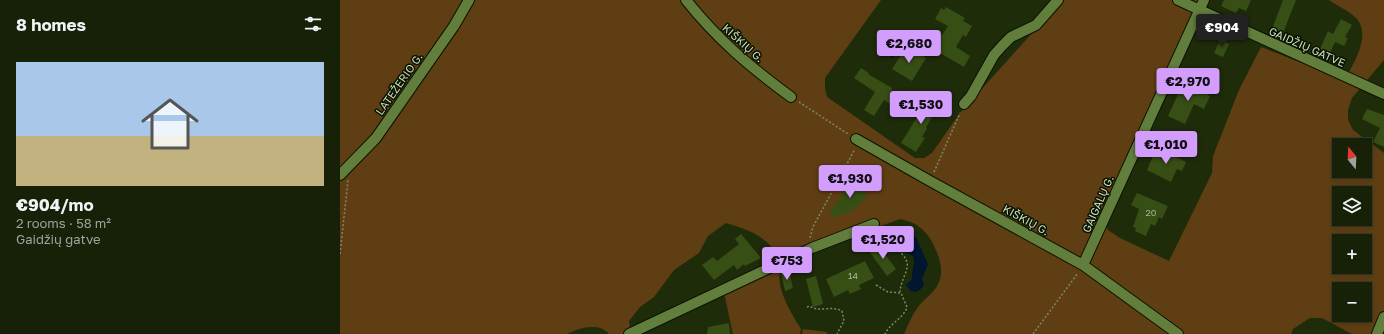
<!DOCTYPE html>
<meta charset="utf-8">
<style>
:root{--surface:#162107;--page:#232e15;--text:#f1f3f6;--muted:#9ea39b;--line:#353e28;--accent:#d29dfd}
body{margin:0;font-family:"Golos Text",sans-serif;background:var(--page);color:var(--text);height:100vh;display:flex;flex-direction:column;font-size:15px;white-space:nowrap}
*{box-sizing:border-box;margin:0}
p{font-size:13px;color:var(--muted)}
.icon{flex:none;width:22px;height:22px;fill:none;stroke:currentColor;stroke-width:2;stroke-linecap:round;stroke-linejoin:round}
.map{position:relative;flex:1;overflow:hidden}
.drawer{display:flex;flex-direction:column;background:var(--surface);width:340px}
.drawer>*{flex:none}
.needle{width:26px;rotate:342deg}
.buttons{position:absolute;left:992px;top:138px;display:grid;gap:8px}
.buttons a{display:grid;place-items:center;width:40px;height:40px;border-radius:0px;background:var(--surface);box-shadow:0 2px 6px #0003,0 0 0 1px var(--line);font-size:20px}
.price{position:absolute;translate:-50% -34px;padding:0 9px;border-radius:4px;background:var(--accent);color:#111;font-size:13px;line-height:26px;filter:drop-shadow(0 1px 2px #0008)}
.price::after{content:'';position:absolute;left:50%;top:24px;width:12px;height:9px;margin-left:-6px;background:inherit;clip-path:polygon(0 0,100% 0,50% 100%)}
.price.current{background:#222;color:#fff}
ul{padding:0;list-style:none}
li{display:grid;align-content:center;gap:8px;height:212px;padding:0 16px}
li span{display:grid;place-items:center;height:124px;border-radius:0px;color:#555}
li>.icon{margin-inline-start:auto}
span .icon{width:72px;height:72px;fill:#fffc;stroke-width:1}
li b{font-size:17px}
h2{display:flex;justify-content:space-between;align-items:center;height:48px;padding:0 16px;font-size:17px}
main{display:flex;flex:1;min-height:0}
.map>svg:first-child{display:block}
</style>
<main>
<section class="drawer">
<h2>8 homes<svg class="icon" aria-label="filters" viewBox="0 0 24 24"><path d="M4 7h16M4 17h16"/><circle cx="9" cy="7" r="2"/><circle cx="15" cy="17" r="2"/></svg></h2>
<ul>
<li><span style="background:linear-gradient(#a9c7e8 60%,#c2b280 0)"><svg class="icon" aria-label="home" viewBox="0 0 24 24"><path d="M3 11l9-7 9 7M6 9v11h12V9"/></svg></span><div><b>€904/mo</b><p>2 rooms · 58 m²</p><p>Gaidžių gatve</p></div></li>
</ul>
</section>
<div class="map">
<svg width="1044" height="334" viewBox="0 0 1044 334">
<rect width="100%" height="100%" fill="#1e2c09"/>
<path fill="#603e13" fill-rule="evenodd" d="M 0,0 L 541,0 L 485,78 L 485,88 L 487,97 L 575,158 L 584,158 L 592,153 L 620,113 L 722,0 L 860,0 L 760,214 L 768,230 L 780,238 L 829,261 L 872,173 L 873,156 L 899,90 L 921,47 L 1005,80 C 1013,63 1033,35 1015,17 C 1009,11 997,6 989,0 L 1044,0 L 1044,60 L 1012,98 L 1008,110 L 1008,120 L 1013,130 L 1044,153 L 1044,334 L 1012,334 L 982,318 L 970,318 L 953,329 L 951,334 L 564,334 C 568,325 572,315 578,307 C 583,300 590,296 595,289 C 607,274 599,255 591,240 C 583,227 574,222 560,219 L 489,245 L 441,267 C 434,286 451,313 461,329 L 460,334 L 393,334 L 384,293 L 420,279 L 439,259 C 428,236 409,230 386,223 L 368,236 L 359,253 L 334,270 L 314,297 L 300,307 L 289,321 L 291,334 L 269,334 C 259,322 239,328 227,334 L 0,334 ZM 999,145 L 1025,145 L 1025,171 L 999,171 ZM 999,193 L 1025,193 L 1025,219 L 999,219 ZM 999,241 L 1025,241 L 1025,267 L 999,267 ZM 999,289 L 1025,289 L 1025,315 L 999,315 Z
M 463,329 L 487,332 L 487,334 L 462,334 Z"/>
<path fill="#00172f" d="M 557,41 L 561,44 L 553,58 L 549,56 Z
M 566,231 L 576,237 L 588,264 L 582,279 L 584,286 L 577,292 L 571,291 L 566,285 L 572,279 C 571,271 576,263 573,256 L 560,249 L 555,241 L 560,234 Z"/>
<path fill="#374e14" d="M 884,0 L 911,0 L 906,11 L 899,8 L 896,13 L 881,6 Z
M 943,0 L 956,0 L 943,33 L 932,29 Z
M 606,7 L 625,18 L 623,21 L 632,26 L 626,37 L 623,35 L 616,47 L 630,56 L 624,67 L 590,47 L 597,36 L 600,38 L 608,26 L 595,19 L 601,8 L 604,10 Z
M 1001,19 L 1012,25 L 1005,37 L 1008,38 L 1004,46 L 995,42 L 990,53 L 980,49 L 988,31 L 993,34 Z
M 880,40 L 889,44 L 883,57 L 874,53 Z
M 567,46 L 586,58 L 572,81 L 552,69 Z
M 521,68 L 529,73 L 528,74 L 552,88 L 551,90 L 570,102 L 563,112 L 544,100 L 534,116 L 524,110 L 535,92 L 514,78 Z
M 847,81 L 858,86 L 856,89 L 870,96 L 864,109 L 854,104 L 845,124 L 828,116 L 839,92 L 842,93 Z
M 590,96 L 601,102 L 586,127 L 587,128 L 582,137 L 585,138 L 576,152 L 561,143 Z
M 1027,109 L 1044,115 L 1044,147 L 1033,142 L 1040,128 L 1022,119 Z
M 820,149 L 846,162 L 842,171 L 837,169 L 831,182 L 807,170 L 813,156 L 816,158 Z
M 515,177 L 527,186 L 524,192 L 528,195 L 515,209 L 495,218 L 489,213 Z
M 797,193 L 828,206 L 822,219 L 819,217 L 815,226 L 811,224 L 806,236 L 795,231 L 796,228 L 793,227 L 799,209 L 791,205 Z
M 401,234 L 421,258 L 405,266 L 404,264 L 397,270 L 394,265 L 374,280 L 362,265 L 373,257 L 377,261 L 399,244 L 395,239 Z
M 538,245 L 556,269 L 547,276 L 529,251 Z
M 525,261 L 534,278 L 519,285 L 521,289 L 510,294 L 508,290 L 494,297 L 486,279 Z
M 449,271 L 453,288 L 445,291 L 441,273 Z
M 476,276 L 483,304 L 473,307 L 466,279 Z
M 389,323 L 390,334 L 367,334 L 368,327 Z"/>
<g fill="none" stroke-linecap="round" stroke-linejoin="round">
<g stroke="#0a1302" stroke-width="12">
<path id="street" d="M 346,0 C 378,40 409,66 451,97
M 838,0 L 1044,94
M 624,104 L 631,96 L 654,55 L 662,46 L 671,37 L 696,25 L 718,0
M 516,139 L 590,181 L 743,265 L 838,334
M 0,175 L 36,138 L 114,26 L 129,0
M 743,265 L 864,0
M 289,334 L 472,248 L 534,224
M 1037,334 L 1044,317"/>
</g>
<path stroke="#7a8a67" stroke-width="1.5" stroke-dasharray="2 2" stroke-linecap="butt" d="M 459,102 L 508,134
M 594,172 L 620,113
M 470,238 L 473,227 L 515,149
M 554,248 L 565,241
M 519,252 L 533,240 L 539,238 C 545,240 550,244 555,248 C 578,265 562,271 560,292
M 0,254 L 8,180
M 536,285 L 548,292 L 561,293 L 567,307 C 564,318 550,323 545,334
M 467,307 L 470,306 C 479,313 492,305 502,311 L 504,321 L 497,334
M 693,334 L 738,273"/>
<use href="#street" stroke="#617e3c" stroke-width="10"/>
</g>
<g text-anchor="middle" stroke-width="3" stroke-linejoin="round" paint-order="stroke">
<g font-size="9" fill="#a7b991">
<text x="811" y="216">20</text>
<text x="513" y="279">14</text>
</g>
<g font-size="11" fill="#cdb" stroke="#091400">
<text transform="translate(403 43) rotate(42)" y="4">KIŠKIŲ G.</text>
<text transform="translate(967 47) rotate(24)" y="4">GAIDŽIŲ GATVE</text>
<text transform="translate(59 84) rotate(-55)" y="4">LATEŽERIO G.</text>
<text transform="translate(758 204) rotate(-66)" y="4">GAIGALŲ G.</text>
<text transform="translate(686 220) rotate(29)" y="4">KIŠKIŲ G.</text>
</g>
</g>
</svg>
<div class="buttons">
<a><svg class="needle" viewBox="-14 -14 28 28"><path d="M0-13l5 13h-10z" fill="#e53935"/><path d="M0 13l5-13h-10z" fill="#9ea39b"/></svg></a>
<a><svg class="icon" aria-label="layers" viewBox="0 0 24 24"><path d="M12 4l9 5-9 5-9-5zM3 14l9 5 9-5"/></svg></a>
<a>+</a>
<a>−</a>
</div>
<b class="price current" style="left:882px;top:48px">€904</b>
<b class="price" style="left:569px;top:64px">€2,680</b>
<b class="price" style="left:848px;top:102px">€2,970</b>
<b class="price" style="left:581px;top:125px">€1,530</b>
<b class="price" style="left:826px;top:165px">€1,010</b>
<b class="price" style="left:510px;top:199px">€1,930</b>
<b class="price" style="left:543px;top:260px">€1,520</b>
<b class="price" style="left:447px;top:281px">€753</b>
</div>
</main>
